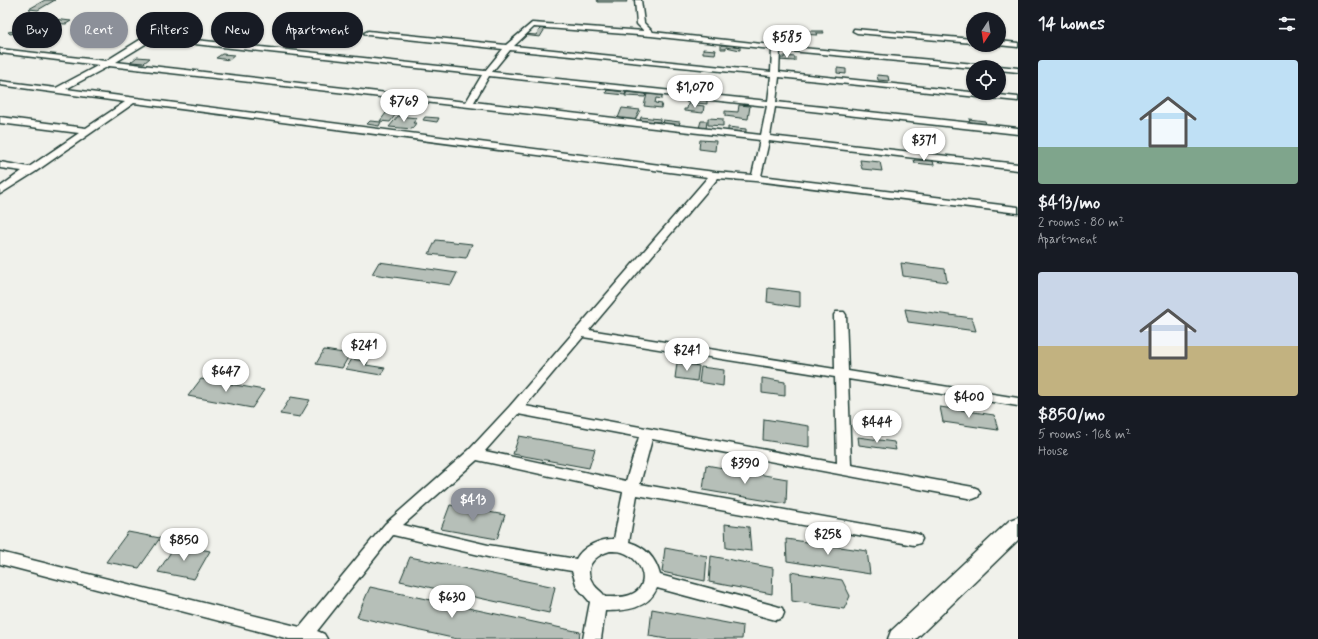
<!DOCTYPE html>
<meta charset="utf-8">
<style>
:root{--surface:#171b24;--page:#20242c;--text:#f1f3f6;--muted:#9ea1a6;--accent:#8c9099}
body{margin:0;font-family:Mynerve,sans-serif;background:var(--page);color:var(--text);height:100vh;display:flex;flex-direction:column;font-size:15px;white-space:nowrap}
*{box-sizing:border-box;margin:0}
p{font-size:13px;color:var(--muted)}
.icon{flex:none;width:22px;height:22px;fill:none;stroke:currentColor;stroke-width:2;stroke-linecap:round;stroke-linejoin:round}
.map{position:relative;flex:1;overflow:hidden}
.details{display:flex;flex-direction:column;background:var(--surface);width:300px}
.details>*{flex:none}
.guide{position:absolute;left:12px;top:12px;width:380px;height:36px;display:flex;gap:8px}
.needle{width:26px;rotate:192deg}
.fabs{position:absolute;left:966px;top:12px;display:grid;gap:8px}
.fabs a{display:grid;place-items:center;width:40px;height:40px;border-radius:50%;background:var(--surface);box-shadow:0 1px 3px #0004;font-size:20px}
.price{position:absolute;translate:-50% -34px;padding:0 9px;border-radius:14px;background:#fff;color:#222;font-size:13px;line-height:26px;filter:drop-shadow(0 1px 2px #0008)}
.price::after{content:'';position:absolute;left:50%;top:24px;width:12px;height:9px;margin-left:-6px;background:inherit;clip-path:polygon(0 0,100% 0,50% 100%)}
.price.selected{background:var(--accent);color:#fff}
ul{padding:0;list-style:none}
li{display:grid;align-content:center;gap:8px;height:212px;padding:0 20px}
li span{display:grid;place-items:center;height:124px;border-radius:4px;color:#555}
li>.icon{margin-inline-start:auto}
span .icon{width:72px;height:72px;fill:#fffc;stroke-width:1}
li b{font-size:17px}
h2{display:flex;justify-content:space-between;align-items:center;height:48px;padding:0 20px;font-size:17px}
.pill{padding:0 14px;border-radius:18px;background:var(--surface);box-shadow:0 1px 3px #0004;font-size:14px;line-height:36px}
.pill.selected{background:var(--accent);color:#fff}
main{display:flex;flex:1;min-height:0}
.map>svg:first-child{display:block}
</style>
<main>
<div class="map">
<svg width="1018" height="639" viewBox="0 0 1018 639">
<rect width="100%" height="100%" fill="#f0f1eb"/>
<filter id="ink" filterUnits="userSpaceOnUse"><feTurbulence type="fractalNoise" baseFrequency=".025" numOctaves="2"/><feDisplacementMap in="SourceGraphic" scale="8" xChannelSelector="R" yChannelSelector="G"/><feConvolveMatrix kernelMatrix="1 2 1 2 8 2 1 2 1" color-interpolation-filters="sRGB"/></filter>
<g filter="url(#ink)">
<path fill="#b6bfb8" stroke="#1f3d34" d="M 45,0 L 55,0 L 38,10 L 29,9 Z
M 597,0 L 626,0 L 627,2 L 598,2 Z
M 54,19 L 71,21 L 66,24 L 48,23 Z
M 110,23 L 120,24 L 114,28 L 104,27 Z
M 541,27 L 546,27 L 540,37 L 523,35 L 524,34 L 536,35 Z
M 26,29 L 27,31 L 10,34 L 8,32 Z
M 175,30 L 180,30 L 174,34 L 161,34 L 165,31 L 173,31 Z
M 799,31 L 823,31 L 824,33 L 816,33 L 817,35 L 799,34 Z
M 721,45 L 740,46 L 740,50 L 726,47 L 726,49 L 721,49 Z
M 703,49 L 716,50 L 715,54 L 703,53 Z
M 222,54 L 235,55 L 229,60 L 216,58 Z
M 784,56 L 795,57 L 795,61 L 777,60 L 777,58 L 784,58 Z
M 137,57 L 150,58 L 144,63 L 131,62 Z
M 837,68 L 846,69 L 846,74 L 837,73 Z
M 877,75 L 888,76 L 889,81 L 878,80 Z
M 607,90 L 626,92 L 625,95 L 606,93 Z
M 627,92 L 646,94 L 645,97 L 625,96 Z
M 647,94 L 662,95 L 662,99 L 656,98 L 655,103 L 662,104 L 661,108 L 644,106 Z
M 687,98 L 707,100 L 707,104 L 686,102 Z
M 688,104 L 704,106 L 703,113 L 684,111 L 684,109 L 687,109 Z
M 739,105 L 750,106 L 748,119 L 725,116 L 725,111 L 738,112 Z
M 622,108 L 640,110 L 635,120 L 618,118 Z
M 386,113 L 396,114 L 390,122 L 380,121 Z
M 398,116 L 417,118 L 413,123 L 416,123 L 412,129 L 389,127 Z
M 425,117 L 439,118 L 437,122 L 423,120 Z
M 641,117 L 660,119 L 660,122 L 640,121 Z
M 708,118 L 723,119 L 723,126 L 708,125 Z
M 969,119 L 985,121 L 986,124 L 970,122 Z
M 663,120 L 680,122 L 679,125 L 662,123 Z
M 370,121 L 381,122 L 379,126 L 367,124 Z
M 701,121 L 707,121 L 706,129 L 699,128 Z
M 728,127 L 746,129 L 746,132 L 728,131 Z
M 700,140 L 716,141 L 715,151 L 699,149 Z
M 860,160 L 880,162 L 882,171 L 862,169 Z
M 914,160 L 933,161 L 934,165 L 915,163 Z
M 436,240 L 472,244 L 466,258 L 429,254 Z
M 379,262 L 457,273 L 451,285 L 372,274 Z
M 901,263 L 945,269 L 947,282 L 903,276 Z
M 768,288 L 800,292 L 800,307 L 767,302 Z
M 905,309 L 972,318 L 976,331 L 908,322 Z
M 324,350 L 350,354 L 342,368 L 316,364 Z
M 352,359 L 368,362 L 366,365 L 385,368 L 381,375 L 346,369 Z
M 677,363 L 699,366 L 697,381 L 675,378 Z
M 701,367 L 724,370 L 723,386 L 699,382 Z
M 762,378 L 785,382 L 785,396 L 762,393 Z
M 201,379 L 264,390 L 252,408 L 188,396 Z
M 291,397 L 310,400 L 300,417 L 280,414 Z
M 940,407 L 994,415 L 998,430 L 943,422 Z
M 764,419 L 809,426 L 809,447 L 763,440 Z
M 519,436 L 595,449 L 589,468 L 513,454 Z
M 858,437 L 894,442 L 896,450 L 859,445 Z
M 706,465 L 787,479 L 786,504 L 703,490 Z
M 450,505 L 505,515 L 497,539 L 441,529 Z
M 725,524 L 749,527 L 751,551 L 726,548 Z
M 128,532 L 160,538 L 139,568 L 106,562 Z
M 786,539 L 867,551 L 870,574 L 787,561 Z
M 176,544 L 210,551 L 194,579 L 158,572 Z
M 665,548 L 707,556 L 705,581 L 662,572 Z
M 711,556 L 773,568 L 772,594 L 709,582 Z
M 410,557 L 555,587 L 549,613 L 400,581 Z
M 791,572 L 842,580 L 850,596 L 844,609 L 792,601 Z
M 370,587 L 580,632 L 579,639 L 457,639 L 357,617 Z
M 652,609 L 743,626 L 742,639 L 667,639 L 649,636 Z"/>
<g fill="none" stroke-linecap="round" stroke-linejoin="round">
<g stroke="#1f3d34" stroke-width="3">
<path id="street" d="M 635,0 L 641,0 L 644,23 L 653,32 L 772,45 L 772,40 L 776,38 L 780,40 L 780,46 L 986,65 L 990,67 L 973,68 L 780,50 L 779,72 L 1018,97 L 1018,101 L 779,77 L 776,102 L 1018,128 L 1018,134 L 775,107 L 770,136 L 1018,164 L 1018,170 L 769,141 L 761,176 L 1018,207 L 1018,213 L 756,181 L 718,178 L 589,330 L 835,369 L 834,315 L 836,312 L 844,312 L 846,315 L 848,371 L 1018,398 L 1018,406 L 848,379 L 851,465 L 973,487 L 978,489 L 980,493 L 978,497 L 973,499 L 652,439 L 640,484 L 914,533 L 920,535 L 922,539 L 920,543 L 914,545 L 637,495 L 629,542 C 646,547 656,559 660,575 L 776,606 L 782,608 L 784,613 L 782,618 L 776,620 L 657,588 C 648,609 626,611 605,611 L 601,639 L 583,639 L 590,602 L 577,587 L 572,571 L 488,557 L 393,535 L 317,631 L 324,634 L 327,639 L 289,639 L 0,564 L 0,552 L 300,627 L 385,524 L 469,450 L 510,406 L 708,177 L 134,103 L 35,172 L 0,194 L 0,187 L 22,171 L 0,168 L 0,162 L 29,167 L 79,133 L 0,123 L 0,117 L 86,128 L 125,102 L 0,85 L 0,81 L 56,88 L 99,65 L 0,53 L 0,49 L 106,61 L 143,38 L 151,36 L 158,36 L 485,71 L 503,49 L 368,35 L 364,33 L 368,31 L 506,45 L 532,23 L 644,31 L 637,24 ZM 534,27 L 651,36 L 772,49 L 771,72 L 514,46 ZM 152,40 L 158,40 L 482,75 L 466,102 L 116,62 ZM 510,50 L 771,76 L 768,101 L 492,72 ZM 109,66 L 760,140 L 752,175 L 715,172 L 66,89 ZM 489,76 L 767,106 L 761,135 L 474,102 ZM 583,337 L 835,377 L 837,463 L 525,406 ZM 518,414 L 639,437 L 626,481 L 485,451 ZM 477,460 L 623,492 L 614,539 C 600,539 583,546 576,559 L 488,545 L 403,525 ZM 610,551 C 614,551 619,551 622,552 C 642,558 653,586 630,595 C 623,598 613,597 605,597 C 603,592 598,590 595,586 C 581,569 593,556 610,551 Z
M 854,29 L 973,39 L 973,43 L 857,33 L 853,31 Z
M 999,41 L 1018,43 L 1018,47 L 998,45 Z
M 999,66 L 1018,68 L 1018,72 L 999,70 L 999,67 L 996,67 Z"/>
</g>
<g stroke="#1f3d34" stroke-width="3">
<path id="secondary" d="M 1018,517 L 1018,540 L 916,639 L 888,639 L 891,631 L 1010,520 Z"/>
</g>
<use href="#street" fill="#fdfcf7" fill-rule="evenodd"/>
<use href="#secondary" fill="#fdfcf7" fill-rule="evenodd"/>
</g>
</g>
</svg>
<div class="fabs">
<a><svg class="needle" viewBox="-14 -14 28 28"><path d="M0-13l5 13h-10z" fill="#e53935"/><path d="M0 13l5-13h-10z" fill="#9ea1a6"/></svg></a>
<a><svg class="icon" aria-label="locate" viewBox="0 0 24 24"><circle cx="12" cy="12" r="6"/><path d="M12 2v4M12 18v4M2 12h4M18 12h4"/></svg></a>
</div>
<b class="price" style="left:787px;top:59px">$585</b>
<b class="price" style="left:695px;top:109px">$1,070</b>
<b class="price" style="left:404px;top:123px">$769</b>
<b class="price" style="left:924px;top:162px">$371</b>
<b class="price" style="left:364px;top:367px">$241</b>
<b class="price" style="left:687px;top:372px">$241</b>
<b class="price" style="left:226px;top:393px">$647</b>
<b class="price" style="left:969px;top:419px">$400</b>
<b class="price" style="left:877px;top:444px">$444</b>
<b class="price" style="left:745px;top:485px">$390</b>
<b class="price selected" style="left:473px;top:522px">$413</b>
<b class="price" style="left:828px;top:556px">$258</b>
<b class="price" style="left:184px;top:562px">$850</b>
<b class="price" style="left:452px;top:619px">$630</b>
<div class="guide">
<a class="pill">Buy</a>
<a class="pill selected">Rent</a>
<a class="pill">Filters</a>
<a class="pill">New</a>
<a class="pill">Apartment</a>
</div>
</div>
<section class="details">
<h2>14 homes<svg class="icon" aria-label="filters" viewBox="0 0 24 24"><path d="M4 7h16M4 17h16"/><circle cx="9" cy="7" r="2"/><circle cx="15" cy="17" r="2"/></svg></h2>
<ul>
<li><span style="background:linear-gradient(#bfe0f5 70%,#7fa58c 0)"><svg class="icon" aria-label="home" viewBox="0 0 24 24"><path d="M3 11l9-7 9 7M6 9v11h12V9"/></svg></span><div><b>$413/mo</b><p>2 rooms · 80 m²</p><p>Apartment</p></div></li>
<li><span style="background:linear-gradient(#c9d6e8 60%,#c2b280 0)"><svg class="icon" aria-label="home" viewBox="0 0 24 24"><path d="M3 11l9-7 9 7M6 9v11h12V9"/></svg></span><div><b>$850/mo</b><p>5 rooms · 168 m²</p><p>House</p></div></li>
</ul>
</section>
</main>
